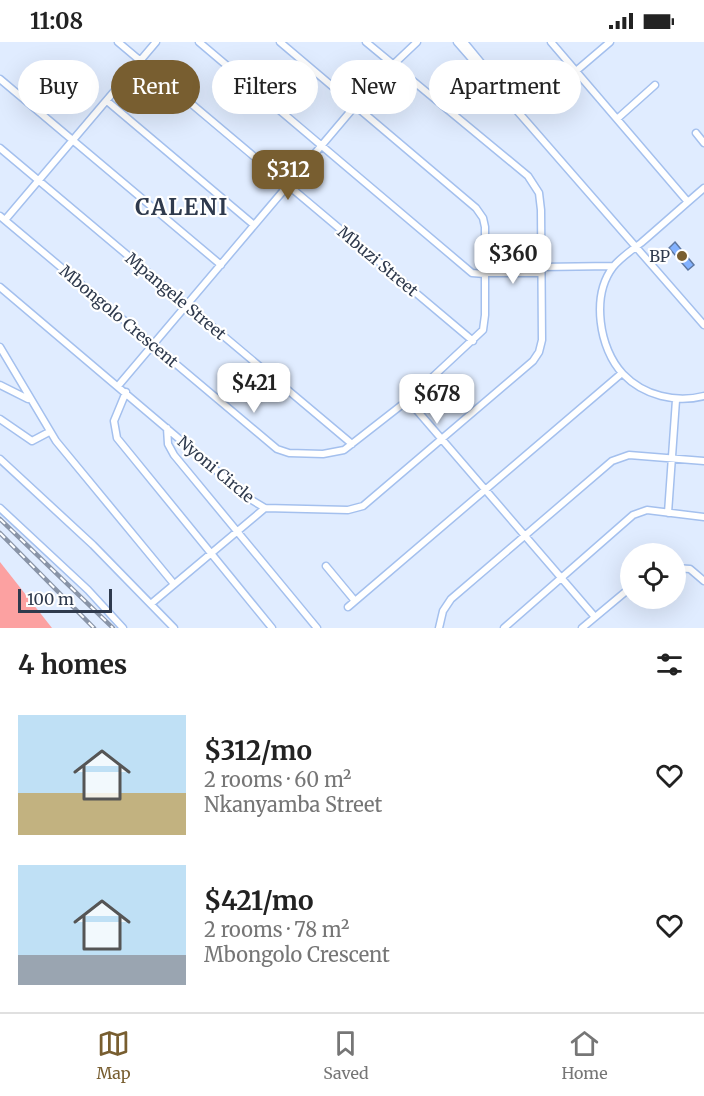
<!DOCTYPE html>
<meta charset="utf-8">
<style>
:root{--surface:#fff;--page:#f2f2f2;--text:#222;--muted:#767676;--line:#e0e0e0;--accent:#785e30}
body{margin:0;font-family:Merriweather,serif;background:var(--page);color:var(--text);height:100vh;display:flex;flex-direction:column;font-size:22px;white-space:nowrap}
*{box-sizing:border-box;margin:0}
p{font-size:20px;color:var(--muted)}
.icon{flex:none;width:33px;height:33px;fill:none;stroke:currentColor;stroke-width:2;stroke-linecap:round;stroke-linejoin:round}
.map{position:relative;height:586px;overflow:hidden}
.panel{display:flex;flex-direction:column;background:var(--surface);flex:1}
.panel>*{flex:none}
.hud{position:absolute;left:18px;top:18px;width:669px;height:54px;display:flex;gap:12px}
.buttons{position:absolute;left:620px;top:501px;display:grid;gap:12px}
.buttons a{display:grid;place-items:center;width:66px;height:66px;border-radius:50%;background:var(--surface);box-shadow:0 6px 24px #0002;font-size:30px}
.scale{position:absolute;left:18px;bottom:15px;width:94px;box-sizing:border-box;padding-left:6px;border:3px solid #2f3a4d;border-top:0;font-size:16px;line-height:21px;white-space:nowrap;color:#2f3a4d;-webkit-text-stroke:4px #fff;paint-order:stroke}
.price{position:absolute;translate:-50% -51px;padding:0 14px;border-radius:12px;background:#fff;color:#222;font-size:20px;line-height:39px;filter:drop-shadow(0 2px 3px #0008)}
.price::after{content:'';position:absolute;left:50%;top:36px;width:18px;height:14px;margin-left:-9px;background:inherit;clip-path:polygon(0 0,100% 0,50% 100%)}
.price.active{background:var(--accent);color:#fff}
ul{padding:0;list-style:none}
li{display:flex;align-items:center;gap:18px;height:150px;padding:0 18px}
li span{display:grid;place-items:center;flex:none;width:168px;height:120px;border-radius:0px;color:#555}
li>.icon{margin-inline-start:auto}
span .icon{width:72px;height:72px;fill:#fffc;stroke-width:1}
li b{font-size:26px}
h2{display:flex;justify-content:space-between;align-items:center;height:72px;padding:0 18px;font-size:26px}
.chip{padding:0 21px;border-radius:27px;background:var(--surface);box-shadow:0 6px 24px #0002;font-size:21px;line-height:54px}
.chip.active{background:var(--accent);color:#fff}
.status{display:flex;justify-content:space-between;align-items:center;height:42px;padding:0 30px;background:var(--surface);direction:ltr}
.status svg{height:16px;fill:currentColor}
.tab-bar{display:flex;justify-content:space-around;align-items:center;height:84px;border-top:2px solid var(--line);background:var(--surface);font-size:16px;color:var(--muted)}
.tab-bar a{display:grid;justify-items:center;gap:3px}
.tab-bar .active{color:var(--accent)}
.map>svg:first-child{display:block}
</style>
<div class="status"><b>11:08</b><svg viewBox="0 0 49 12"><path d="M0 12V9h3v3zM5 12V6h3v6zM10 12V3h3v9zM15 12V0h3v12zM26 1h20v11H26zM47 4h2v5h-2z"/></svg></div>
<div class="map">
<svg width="704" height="586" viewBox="0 0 704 586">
<rect width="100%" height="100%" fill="#e0ecff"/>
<path fill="#fca1a1" d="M 0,520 L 52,586 L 0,586 Z"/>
<path fill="#83b2ff" stroke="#5e78a2" stroke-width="1.5" d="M 675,200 L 694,223 L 688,228 L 669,206 Z"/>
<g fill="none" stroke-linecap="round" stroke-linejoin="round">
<g stroke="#a4c0ee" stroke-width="9">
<path id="minor" d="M 118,0 L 473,299
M 199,0 L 472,231 L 485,232
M 457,0 L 704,283
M 464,0 L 492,34
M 551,0 L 688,160
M 576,29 L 610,0
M 0,37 L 221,223
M 107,59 L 254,183
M 617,77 L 655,43
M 696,91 L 704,101
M 0,106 L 352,402
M 704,146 C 683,164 662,183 641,201 C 632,208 620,216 613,225 C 591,254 599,307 623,332 C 644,354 676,361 704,354
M 0,174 L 277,407 L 289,411 L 323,412 L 344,408 L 408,358 L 483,288 L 485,273 L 485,185 L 483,176 L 476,166 L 280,0
M 5,178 L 156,0
M 541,225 L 613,224
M 485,231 L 541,231
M 0,245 L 250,457 L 265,466 L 348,468 L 363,464 L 533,319 L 539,310 L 542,298 L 541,168 L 539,151 L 528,134 L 366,0
M 0,305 L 56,399 L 174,542
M 0,343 L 28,357
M 118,344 L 377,38 L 417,0
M 126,350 L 114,379 L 117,396 L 272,586
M 408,358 L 595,575
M 0,377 L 32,399 L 49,390
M 167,386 L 168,402 L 174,413 L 317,586
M 0,417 L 93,503 L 174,586
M 0,466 L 88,548 L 123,586
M 668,471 L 676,358
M 326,524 L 355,559
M 675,526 L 690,527 L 704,539
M 152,561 L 265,466
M 348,565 L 622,331
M 439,586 L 443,569 L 451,557 L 612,419 L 629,413 L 704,419
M 504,586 L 633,473 L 647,468 L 704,475
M 582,586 L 630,546"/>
</g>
<use href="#minor" stroke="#fff" stroke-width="6"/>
<g stroke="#8994a7" stroke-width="4.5">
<path id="rail" d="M 0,477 L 113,586
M 0,491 L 94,586"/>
</g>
<use href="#rail" stroke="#fff" stroke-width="2" stroke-dasharray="7" stroke-linecap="butt"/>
</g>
<circle fill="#785e30" stroke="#fff" stroke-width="2" cx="682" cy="214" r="6"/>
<g text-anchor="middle" stroke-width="4.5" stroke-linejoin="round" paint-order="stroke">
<g font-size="16" fill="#2f3a4d" stroke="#fff" text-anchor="end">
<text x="670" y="220">BP</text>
</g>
<g font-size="16" fill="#2f3a4d" stroke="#fff">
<text transform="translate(378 219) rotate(40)" y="6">Mbuzi Street</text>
<text transform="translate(176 254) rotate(40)" y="6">Mpangele Street</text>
<text transform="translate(119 274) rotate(40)" y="6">Mbongolo Crescent</text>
<text transform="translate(216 427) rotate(40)" y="6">Nyoni Circle</text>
</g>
<g font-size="22" font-weight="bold" letter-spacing="1.5" fill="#2f3a4d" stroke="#fff">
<text x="182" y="173">CALENI</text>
</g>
</g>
</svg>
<div class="buttons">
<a><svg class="icon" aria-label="locate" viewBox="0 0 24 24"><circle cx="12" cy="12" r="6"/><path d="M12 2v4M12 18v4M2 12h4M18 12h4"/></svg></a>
</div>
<div class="scale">100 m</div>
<b class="price active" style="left:288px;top:159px">$312</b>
<b class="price" style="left:513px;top:243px">$360</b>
<b class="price" style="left:254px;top:372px">$421</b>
<b class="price" style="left:437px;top:383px">$678</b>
<div class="hud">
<a class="chip">Buy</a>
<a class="chip active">Rent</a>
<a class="chip">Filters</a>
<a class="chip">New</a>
<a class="chip">Apartment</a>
</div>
</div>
<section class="panel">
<h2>4 homes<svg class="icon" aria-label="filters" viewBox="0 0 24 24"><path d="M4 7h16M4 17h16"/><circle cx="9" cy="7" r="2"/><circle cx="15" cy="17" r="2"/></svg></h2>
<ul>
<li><span style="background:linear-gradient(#bfe0f5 65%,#c2b280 0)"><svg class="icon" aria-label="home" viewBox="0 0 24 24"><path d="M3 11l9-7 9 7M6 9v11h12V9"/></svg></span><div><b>$312/mo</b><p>2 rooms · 60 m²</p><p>Nkanyamba Street</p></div><svg class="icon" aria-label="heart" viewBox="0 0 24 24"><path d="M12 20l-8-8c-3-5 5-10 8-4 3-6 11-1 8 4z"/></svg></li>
<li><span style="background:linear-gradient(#bfe0f5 75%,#9aa5b1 0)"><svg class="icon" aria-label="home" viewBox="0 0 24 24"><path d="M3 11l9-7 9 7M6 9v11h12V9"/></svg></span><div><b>$421/mo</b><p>2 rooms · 78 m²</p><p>Mbongolo Crescent</p></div><svg class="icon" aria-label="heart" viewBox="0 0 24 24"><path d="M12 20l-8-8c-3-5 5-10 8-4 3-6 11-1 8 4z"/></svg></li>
</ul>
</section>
<nav class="tab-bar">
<a class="active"><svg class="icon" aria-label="map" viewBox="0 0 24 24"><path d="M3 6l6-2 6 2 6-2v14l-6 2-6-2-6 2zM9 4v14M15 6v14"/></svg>Map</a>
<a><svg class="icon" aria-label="saved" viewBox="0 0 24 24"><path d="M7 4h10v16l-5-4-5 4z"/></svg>Saved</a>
<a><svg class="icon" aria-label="home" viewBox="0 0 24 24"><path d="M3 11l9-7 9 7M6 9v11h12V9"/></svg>Home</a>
</nav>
